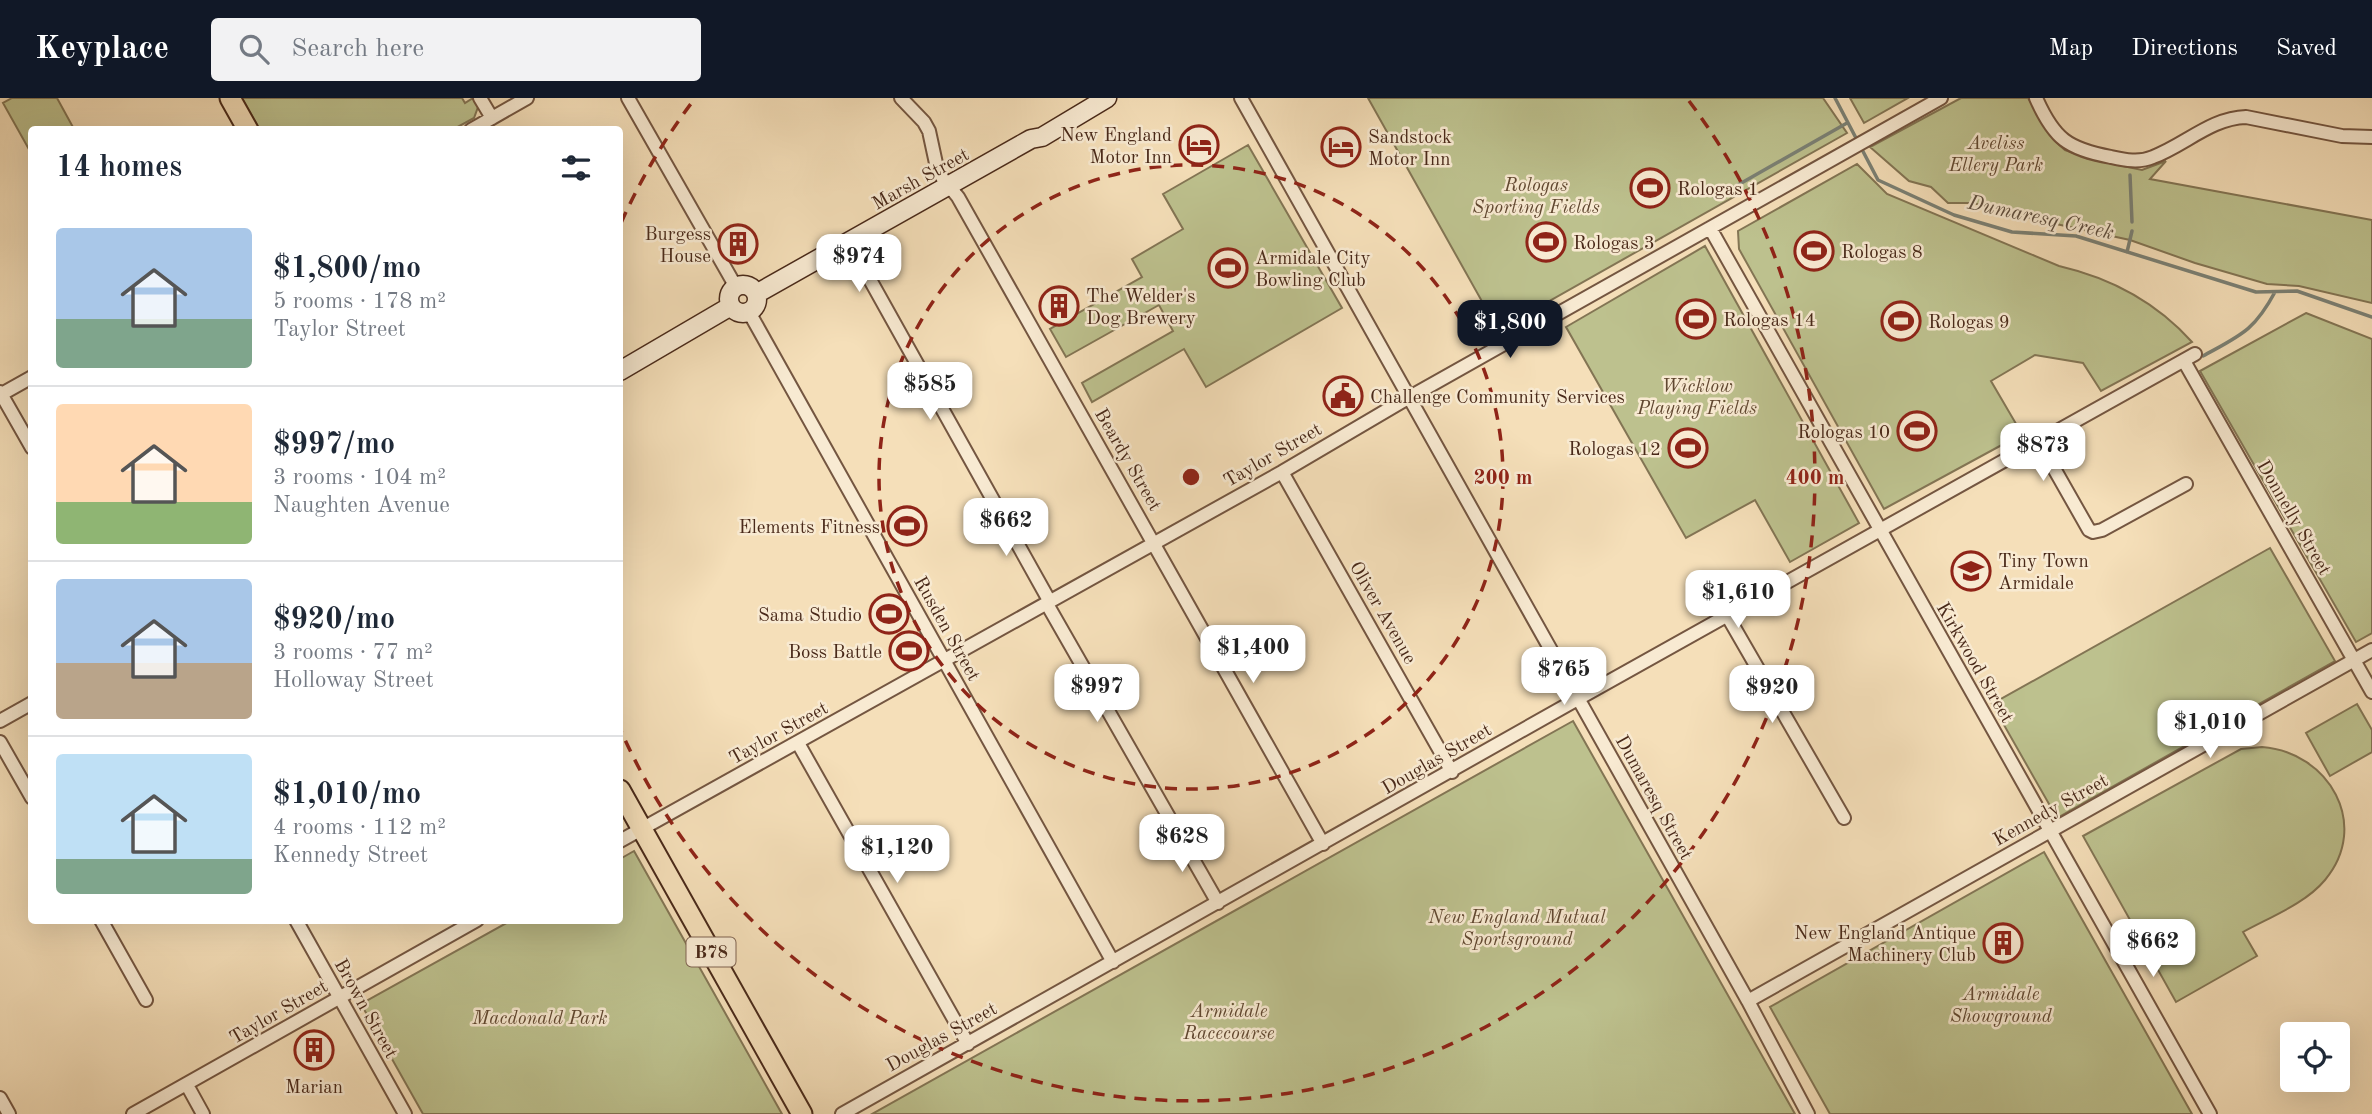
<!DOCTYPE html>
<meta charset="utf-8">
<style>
:root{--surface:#fff;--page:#f2f2f3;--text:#1f2937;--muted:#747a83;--line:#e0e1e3;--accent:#111827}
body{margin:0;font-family:"Old Standard TT",serif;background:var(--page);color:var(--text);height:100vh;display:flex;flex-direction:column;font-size:26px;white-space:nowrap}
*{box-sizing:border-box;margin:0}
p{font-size:23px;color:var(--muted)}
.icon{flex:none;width:38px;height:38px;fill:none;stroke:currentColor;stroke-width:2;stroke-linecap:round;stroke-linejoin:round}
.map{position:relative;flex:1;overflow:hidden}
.sheet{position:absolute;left:28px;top:28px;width:595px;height:798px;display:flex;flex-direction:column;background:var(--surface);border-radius:7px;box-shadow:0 7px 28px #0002}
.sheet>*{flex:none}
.controls{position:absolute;left:2280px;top:924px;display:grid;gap:14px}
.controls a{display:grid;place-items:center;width:70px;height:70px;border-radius:7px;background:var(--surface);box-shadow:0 7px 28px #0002;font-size:35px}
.price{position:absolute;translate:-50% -60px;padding:0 16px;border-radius:14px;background:#fff;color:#222;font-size:23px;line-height:46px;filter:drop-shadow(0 2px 4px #0008)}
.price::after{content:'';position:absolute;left:50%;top:42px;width:21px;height:16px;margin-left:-10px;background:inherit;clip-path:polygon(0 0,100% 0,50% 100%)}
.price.selected{background:var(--accent);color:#fff}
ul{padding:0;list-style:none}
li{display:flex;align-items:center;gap:21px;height:175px;padding:0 28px}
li+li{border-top:2px solid var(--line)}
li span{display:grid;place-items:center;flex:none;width:196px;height:140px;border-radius:7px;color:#555}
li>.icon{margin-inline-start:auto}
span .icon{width:84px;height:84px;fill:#fffc;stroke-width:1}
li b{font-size:30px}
h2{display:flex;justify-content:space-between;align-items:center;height:84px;padding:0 28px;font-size:30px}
header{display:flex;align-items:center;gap:42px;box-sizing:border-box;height:98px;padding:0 35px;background:var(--accent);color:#fff}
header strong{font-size:33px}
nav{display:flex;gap:38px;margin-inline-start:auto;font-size:24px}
.search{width:490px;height:63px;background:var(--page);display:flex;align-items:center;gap:18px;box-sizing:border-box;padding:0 24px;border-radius:7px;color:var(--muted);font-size:26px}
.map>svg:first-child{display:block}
</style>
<header>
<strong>Keyplace</strong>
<div class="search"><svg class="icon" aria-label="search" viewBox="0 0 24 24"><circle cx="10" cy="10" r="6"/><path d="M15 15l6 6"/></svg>Search here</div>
<nav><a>Map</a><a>Directions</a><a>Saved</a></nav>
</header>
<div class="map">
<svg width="2372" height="1016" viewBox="0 0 2372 1016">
<rect width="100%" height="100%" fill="#f5dfb9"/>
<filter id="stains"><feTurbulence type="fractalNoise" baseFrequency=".00286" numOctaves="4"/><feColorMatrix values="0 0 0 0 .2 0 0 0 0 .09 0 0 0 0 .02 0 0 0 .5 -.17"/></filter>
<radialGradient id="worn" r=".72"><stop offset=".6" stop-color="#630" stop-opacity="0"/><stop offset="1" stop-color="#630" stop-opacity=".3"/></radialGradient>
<path fill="#bdc18e" stroke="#837554" stroke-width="2" d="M 12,0 L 57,0 L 74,31 L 32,32 L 31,55 L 3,5 Z
M 242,0 L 462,0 L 465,5 L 473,0 L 478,9 L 474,20 L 454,31 L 260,32 Z
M 1368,0 L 1823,0 L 1847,35 L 1498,232 Z
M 1850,0 L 1908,0 L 1864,25 Z
M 1961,0 L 2028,0 L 2054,42 L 2065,52 L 2094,62 L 2142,72 L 2166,63 L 2150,81 L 2372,122 L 2372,205 L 2299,188 L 2267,186 L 2195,165 L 2130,142 L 2033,121 L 1973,105 L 1948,105 L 1931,89 L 1909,83 L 1870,49 Z
M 1248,47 L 1342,210 L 1206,289 L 1184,251 L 1092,304 L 1082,285 L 1173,233 L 1159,207 L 1066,259 L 1050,231 L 1142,179 L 1132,161 L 1183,131 L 1163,96 Z
M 1857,66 L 1887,96 L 2059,168 C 2111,180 2157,205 2192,244 L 2101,293 L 2083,265 L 2035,257 L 1991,283 L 2022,336 L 1884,411 L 1739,151 L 1738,133 Z
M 1705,148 L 1859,425 L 1790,464 L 1755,402 L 1686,440 L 1566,229 Z
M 2306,215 L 2372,241 L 2372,535 L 2356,544 L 2200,273 Z
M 2270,450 L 2335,563 L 2057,720 L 1992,606 Z
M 2357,606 L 2372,632 L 2372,654 L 2330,678 L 2306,635 Z
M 1573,623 L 1795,1016 L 872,1016 Z
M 2262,649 C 2329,654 2371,727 2325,782 C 2305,806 2270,819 2243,834 L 2257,858 L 2176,904 L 2083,738 L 2241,651 Z
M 634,753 L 782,1016 L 423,1016 L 361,906 L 510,823 L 620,822 L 620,761 Z
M 2044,754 L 2192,1016 L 1830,1016 L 1770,909 Z"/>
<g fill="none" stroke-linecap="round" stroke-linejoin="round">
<path stroke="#7b8175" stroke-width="3.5" d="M 1835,0 L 1878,82 L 1954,117 L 2012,134 L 2076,138 L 2256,194 L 2297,193 L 2372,219
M 2130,77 L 2132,124
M 1715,100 L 1847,25
M 2127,154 L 2132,133
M 2203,258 C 2241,237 2254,233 2275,194"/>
<g stroke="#745641" stroke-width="16">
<path id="minor" d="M 480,0 L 492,20
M 628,0 L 736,189
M 901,0 L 924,24 L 929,33 L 937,70 L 943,81 L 958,99 L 1323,746
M 1241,0 L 1748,903 L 1808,1016
M 2036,0 C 2054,41 2068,51 2111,59 C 2125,62 2139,65 2153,59 C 2185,47 2211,20 2246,19 L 2342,38 L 2372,39
M 471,32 L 527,0
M 1710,130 L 2210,1016
M 849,144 L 1050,504
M 749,214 L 1113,864
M 2184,263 L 2372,594
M 0,294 L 32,350
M 0,297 L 32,279
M 2039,344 L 2089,432 L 2093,434 L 2102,432 L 2186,386
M 1282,374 L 1452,674
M 1047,506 L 1218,805
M 1728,519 L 1844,720
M 0,623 L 32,605
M 0,644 L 32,700
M 798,645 L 968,946
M 620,743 L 1282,374 L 1401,304 L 1941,0
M 101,822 L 146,902
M 296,822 L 405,1016
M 1748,903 L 2372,552
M 187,987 L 203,1016
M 0,1000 L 9,1016
M 133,1016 L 477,822
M 842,1016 L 1567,607 L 2195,256"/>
</g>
<g stroke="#492919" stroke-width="21">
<path id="secondary" d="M729 201a14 14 0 1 1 28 0a14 14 0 1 1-28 0Z
M 756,196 L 1031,41 L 1042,39 L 1107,0
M 620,273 L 731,208"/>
</g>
<g stroke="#492919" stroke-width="23">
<path id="primary" d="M 230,0 L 248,32
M 620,692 L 802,1016"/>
</g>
<use href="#minor" stroke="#f8ead2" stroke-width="12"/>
<use href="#secondary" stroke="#f8ead2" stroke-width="18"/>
<use href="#primary" stroke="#f5dfb9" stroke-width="19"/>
</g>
<g fill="none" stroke="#8f2418" stroke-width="3.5" stroke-dasharray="12 9">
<circle cx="1191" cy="379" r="312"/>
<path d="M621 125A624 624 0 0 1 693 3M1689 3A624 624 0 1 1 621 633"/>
</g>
<defs>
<g id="hotel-ring" transform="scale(2.0125)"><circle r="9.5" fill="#f8ead2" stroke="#8f2418" stroke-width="1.5"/><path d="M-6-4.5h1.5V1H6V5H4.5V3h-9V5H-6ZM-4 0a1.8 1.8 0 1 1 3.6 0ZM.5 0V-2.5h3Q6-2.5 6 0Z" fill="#8f2418"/></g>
<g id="stadium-ring" transform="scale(2.0125)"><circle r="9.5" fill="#f8ead2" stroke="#8f2418" stroke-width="1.5"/><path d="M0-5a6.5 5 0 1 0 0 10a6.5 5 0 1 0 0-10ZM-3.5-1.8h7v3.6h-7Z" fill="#8f2418"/></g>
<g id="building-ring" transform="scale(2.0125)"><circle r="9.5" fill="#f8ead2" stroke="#8f2418" stroke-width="1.5"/><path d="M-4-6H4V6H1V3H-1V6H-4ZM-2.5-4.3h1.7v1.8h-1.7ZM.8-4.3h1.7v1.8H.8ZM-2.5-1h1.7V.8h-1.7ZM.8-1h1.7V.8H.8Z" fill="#8f2418"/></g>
<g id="civic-ring" transform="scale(2.0125)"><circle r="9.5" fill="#f8ead2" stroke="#8f2418" stroke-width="1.5"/><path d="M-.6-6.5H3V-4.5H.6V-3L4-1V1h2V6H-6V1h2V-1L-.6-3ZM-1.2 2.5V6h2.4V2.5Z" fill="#8f2418"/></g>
<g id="school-ring" transform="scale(2.0125)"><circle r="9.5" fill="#f8ead2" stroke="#8f2418" stroke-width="1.5"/><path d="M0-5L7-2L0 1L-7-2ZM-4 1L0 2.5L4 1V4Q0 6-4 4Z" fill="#8f2418"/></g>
</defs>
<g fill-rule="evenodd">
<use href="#hotel-ring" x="1199" y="47"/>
<use href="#hotel-ring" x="1341" y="49"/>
<use href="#stadium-ring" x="1650" y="90"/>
<use href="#stadium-ring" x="1546" y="144"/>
<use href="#building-ring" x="738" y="146"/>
<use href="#stadium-ring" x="1814" y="153"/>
<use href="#stadium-ring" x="1228" y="170"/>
<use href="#building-ring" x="1059" y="208"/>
<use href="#stadium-ring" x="1696" y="221"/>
<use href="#stadium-ring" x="1901" y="223"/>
<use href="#civic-ring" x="1343" y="298"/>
<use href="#stadium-ring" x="1917" y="333"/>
<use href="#stadium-ring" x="1688" y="350"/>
<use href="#stadium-ring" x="907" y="428"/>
<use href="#school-ring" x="1971" y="473"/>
<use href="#stadium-ring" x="889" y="516"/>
<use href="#stadium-ring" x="909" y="553"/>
<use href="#building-ring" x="2003" y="845"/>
<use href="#building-ring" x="314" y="952"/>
</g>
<g text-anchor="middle" stroke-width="5" stroke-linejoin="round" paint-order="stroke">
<rect fill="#f8ead2" stroke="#7e6350" stroke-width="2" x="686.5" y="839.5" width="49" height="29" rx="5"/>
<g font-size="18" font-weight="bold" fill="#492919">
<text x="711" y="860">B78</text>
</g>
<g font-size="19" fill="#492919" stroke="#f8ead2" text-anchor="start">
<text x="1172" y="43" text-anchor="end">New England<tspan x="1172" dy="22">Motor Inn</tspan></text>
<text x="1368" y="45">Sandstock<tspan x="1368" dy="22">Motor Inn</tspan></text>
<text x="1677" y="97">Rologas 1</text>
<text x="711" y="142" text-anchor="end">Burgess<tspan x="711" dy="22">House</tspan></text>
<text x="1573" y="151">Rologas 3</text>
<text x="1841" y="160">Rologas 8</text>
<text x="1255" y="166">Armidale City<tspan x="1255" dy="22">Bowling Club</tspan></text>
<text x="1086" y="204">The Welder's<tspan x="1086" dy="22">Dog Brewery</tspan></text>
<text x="1723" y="228">Rologas 14</text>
<text x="1928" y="230">Rologas 9</text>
<text x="1370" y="305">Challenge Community Services</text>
<text x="1890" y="340" text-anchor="end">Rologas 10</text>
<text x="1661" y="357" text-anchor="end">Rologas 12</text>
<text x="880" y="435" text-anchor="end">Elements Fitness</text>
<text x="1998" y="469">Tiny Town<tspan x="1998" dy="22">Armidale</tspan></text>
<text x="862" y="523" text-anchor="end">Sama Studio</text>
<text x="882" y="560" text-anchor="end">Boss Battle</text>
<text x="1976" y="841" text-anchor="end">New England Antique<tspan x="1976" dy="22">Machinery Club</tspan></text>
<text x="314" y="995" text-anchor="middle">Marian</text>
</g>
<g font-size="19" font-style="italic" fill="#604730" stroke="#f8ead2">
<text x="1996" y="51">Aveliss<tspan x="1996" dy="22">Ellery Park</tspan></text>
<text x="1536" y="93">Rologas<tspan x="1536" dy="22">Sporting Fields</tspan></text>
<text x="1697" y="294">Wicklow<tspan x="1697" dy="22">Playing Fields</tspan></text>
<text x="1517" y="825">New England Mutual<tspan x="1517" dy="22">Sportsground</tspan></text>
<text x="2001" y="902">Armidale<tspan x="2001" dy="22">Showground</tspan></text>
<text x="1229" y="919">Armidale<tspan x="1229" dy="22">Racecourse</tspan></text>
<text x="540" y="926">Macdonald Park</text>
</g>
<g font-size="19" fill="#492919" stroke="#f8ead2">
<text transform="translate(920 80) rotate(-29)" y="7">Marsh Street</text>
<text transform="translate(1272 356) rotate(-30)" y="7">Taylor Street</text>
<text transform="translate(1129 361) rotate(60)" y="7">Beardy Street</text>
<text transform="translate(2295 419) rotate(60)" y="7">Donnelly Street</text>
<text transform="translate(1384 514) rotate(60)" y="7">Oliver Avenue</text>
<text transform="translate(948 530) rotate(61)" y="7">Rusden Street</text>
<text transform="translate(1976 564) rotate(60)" y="7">Kirkwood Street</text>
<text transform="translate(778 634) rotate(-29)" y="7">Taylor Street</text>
<text transform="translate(1436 660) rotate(-30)" y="7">Douglas Street</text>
<text transform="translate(1655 699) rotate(61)" y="7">Dumaresq Street</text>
<text transform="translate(2050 711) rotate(-29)" y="7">Kennedy Street</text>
<text transform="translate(367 910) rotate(61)" y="7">Brown Street</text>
<text transform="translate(278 913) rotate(-30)" y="7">Taylor Street</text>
<text transform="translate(941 938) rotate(-29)" y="7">Douglas Street</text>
</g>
<g font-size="21" font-style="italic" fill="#5e4e3f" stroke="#f8ead2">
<text transform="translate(2041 119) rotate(12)" y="7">Dumaresq Creek</text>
</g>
</g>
<circle cx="1191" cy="379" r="10" fill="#8f2418" stroke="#f8ead2" stroke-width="3.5"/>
<g font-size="21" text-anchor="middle" font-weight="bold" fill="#8f2418" stroke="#f8ead2" stroke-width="5" stroke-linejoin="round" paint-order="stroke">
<text x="1503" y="386">200 m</text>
<text x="1815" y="386">400 m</text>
</g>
<rect width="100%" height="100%" filter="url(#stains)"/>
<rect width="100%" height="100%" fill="url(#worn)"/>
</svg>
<div class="controls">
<a><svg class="icon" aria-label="locate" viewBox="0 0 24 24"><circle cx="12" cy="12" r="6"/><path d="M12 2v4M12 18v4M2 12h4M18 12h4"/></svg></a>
</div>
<b class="price" style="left:859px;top:196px">$974</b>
<b class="price selected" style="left:1510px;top:262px">$1,800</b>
<b class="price" style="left:930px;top:324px">$585</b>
<b class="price" style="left:2043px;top:385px">$873</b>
<b class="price" style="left:1006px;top:460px">$662</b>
<b class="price" style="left:1738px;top:532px">$1,610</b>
<b class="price" style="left:1253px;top:587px">$1,400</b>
<b class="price" style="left:1564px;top:609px">$765</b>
<b class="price" style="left:1097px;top:626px">$997</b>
<b class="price" style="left:1772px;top:627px">$920</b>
<b class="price" style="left:2210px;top:662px">$1,010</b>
<b class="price" style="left:1182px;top:776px">$628</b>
<b class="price" style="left:897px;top:787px">$1,120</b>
<b class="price" style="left:2153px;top:881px">$662</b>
<section class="sheet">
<h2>14 homes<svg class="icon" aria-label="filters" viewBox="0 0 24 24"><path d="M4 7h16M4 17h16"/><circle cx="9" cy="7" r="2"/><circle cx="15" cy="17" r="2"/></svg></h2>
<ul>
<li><span style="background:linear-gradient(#a9c7e8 65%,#7fa58c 0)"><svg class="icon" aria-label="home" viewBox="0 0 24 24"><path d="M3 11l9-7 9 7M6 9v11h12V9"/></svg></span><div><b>$1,800/mo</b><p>5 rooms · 178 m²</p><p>Taylor Street</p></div></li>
<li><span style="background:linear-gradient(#ffd9b3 70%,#8fb573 0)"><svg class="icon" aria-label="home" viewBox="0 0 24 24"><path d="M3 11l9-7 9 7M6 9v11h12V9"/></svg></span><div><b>$997/mo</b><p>3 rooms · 104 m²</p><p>Naughten Avenue</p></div></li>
<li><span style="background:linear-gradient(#a9c7e8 60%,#b9a48a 0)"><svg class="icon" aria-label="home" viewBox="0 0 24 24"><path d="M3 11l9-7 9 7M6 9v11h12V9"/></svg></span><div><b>$920/mo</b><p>3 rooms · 77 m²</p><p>Holloway Street</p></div></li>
<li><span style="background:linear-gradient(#bfe0f5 75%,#7fa58c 0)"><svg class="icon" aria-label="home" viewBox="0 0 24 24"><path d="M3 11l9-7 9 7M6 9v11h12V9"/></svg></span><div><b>$1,010/mo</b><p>4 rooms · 112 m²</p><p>Kennedy Street</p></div></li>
</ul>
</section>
</div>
